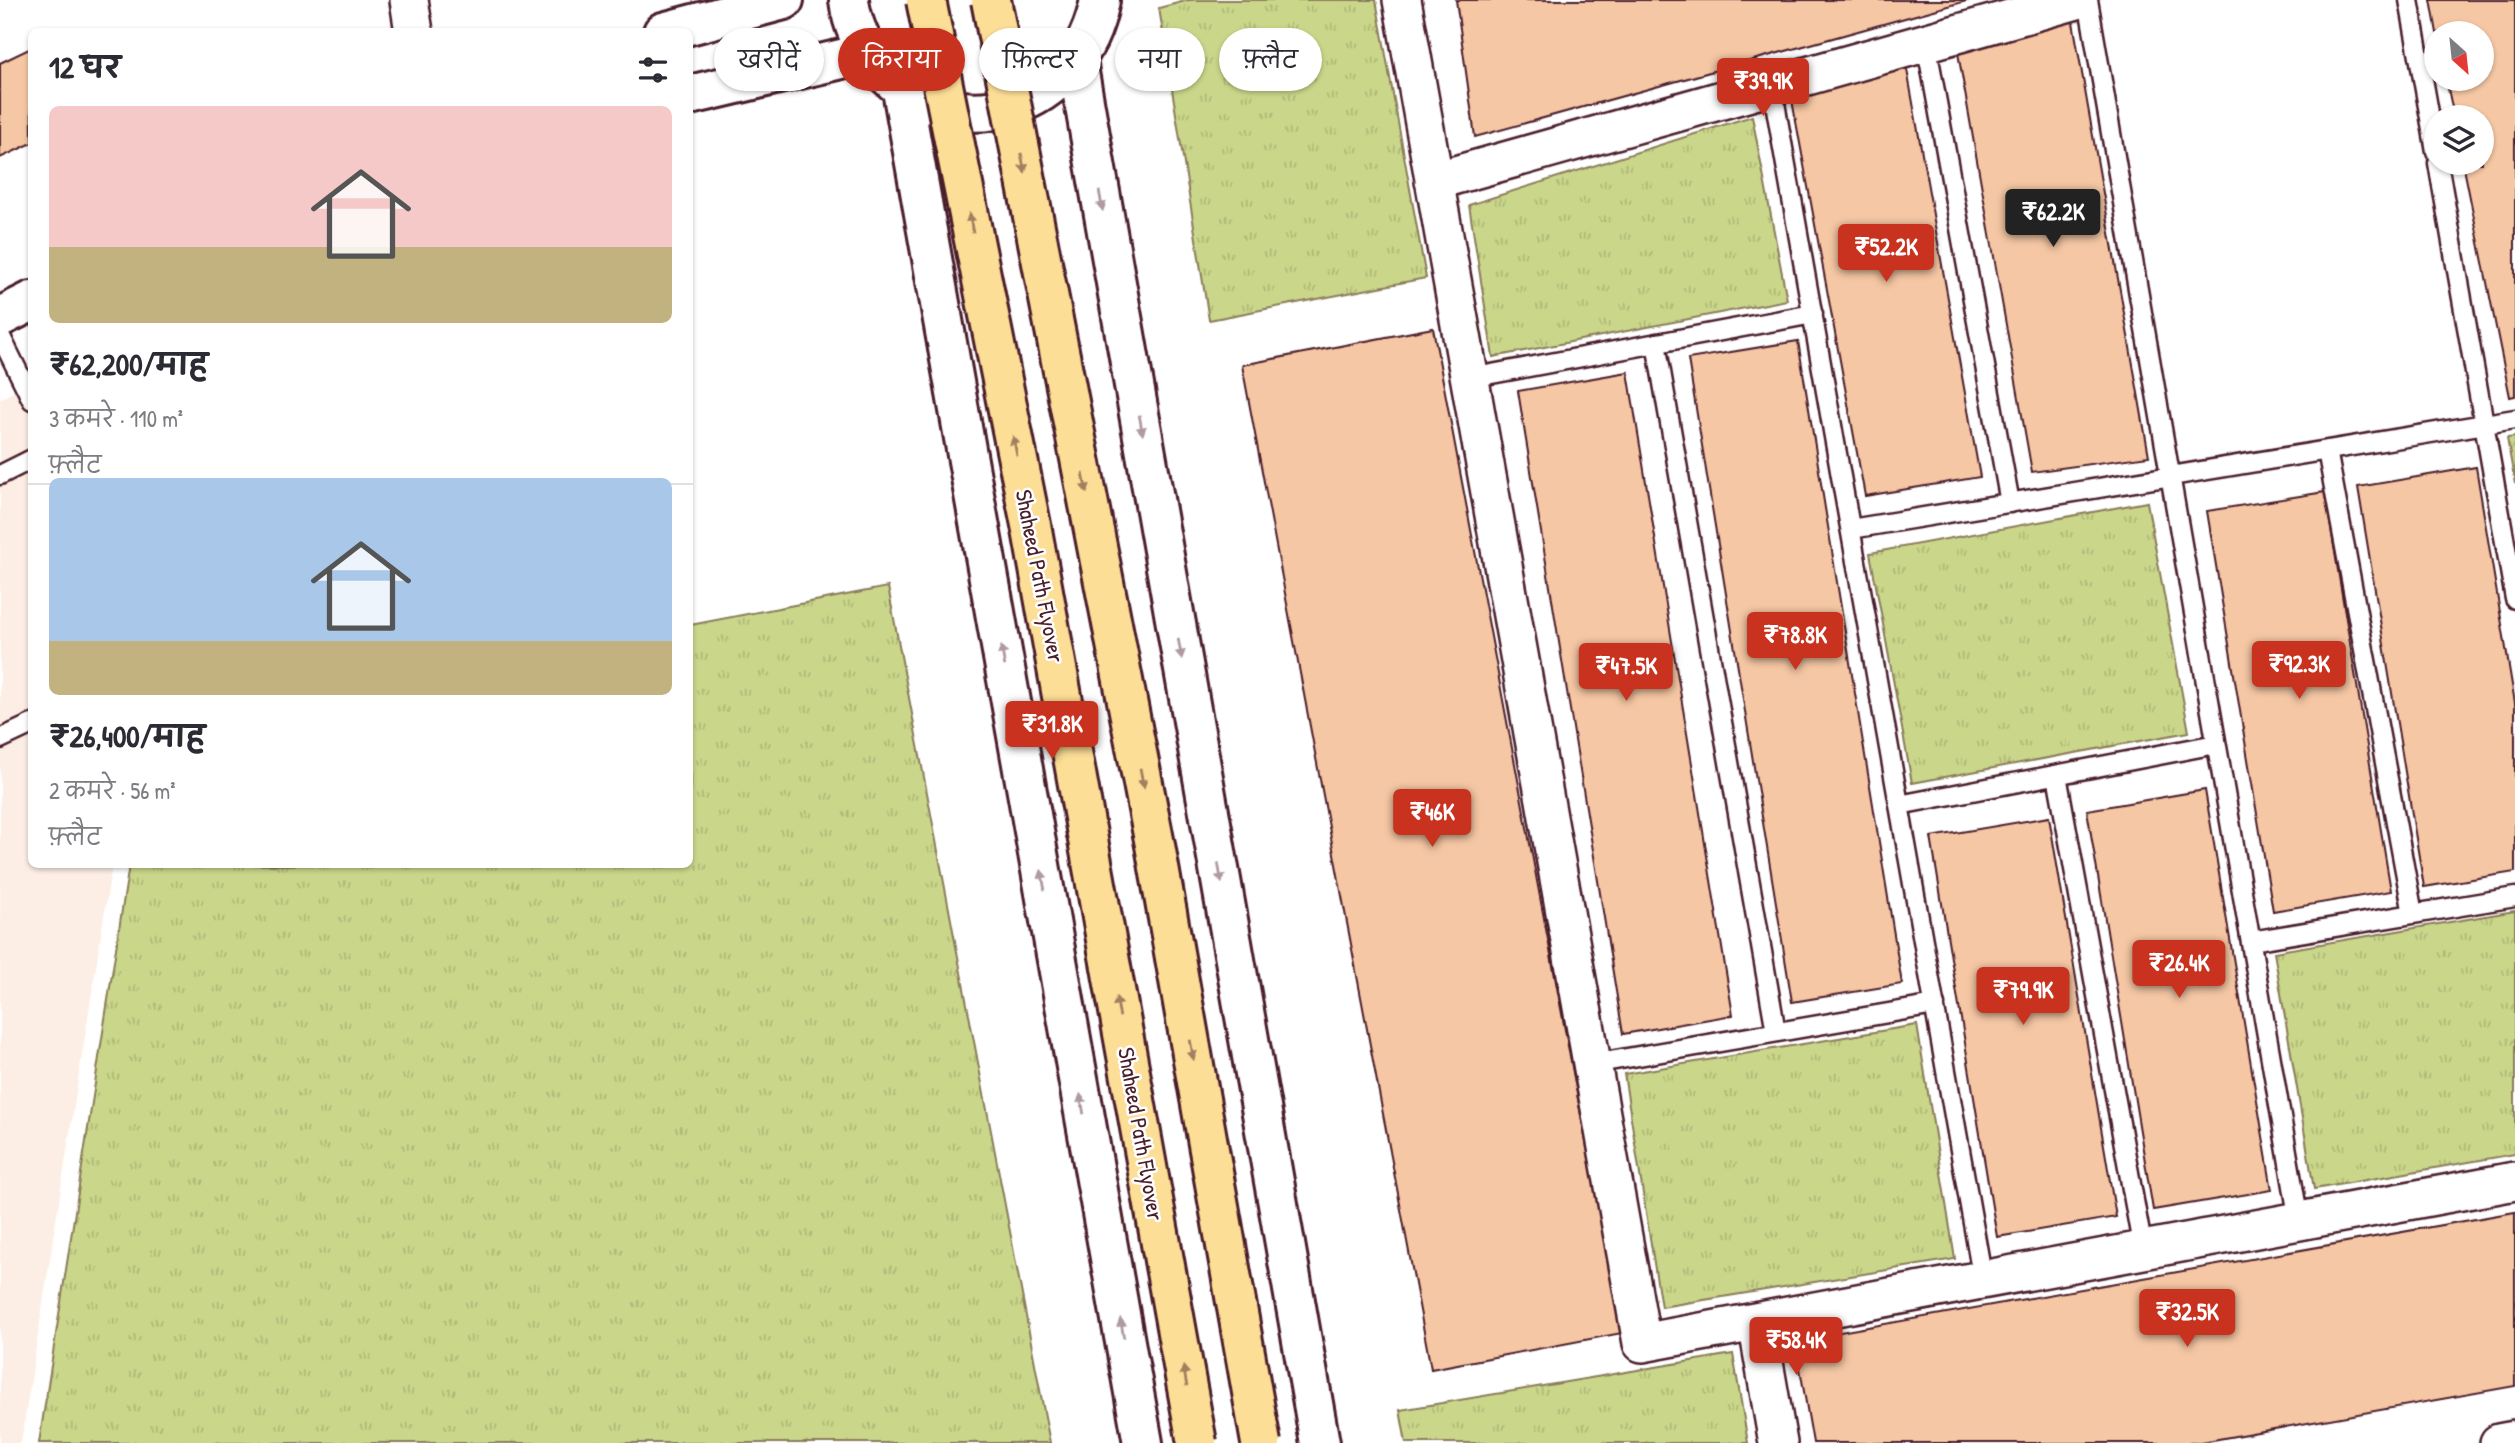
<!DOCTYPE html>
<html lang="hi">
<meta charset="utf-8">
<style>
:root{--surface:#fff;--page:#f7f7f7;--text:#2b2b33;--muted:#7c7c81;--line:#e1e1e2;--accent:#c8321e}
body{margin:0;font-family:"Patrick Hand","Playpen Sans Deva",sans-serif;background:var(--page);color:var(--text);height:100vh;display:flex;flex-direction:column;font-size:26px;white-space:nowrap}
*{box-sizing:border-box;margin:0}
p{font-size:23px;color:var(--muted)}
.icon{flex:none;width:38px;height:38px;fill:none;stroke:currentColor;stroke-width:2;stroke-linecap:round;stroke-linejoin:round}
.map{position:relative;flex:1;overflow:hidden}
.side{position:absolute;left:28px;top:28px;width:665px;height:840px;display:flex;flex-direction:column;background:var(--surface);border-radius:10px;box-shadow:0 2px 5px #0004}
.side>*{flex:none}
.hud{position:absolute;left:714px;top:28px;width:665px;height:63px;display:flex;gap:14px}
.needle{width:46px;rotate:153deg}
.tools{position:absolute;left:2424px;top:21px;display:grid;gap:14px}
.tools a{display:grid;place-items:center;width:70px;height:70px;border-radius:50%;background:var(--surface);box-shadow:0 2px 5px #0004;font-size:35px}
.price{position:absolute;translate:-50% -60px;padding:0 16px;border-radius:7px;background:var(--accent);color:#fff;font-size:23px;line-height:46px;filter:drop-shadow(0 2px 4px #0008)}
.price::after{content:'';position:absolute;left:50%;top:42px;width:21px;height:16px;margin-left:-10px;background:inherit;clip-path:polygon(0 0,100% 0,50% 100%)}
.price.current{background:#222;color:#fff}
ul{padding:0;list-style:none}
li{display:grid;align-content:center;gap:14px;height:371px;padding:0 21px}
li+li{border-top:2px solid var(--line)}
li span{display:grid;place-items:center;height:217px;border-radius:10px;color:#555}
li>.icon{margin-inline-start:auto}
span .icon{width:126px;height:126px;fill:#fffc;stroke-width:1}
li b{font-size:30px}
h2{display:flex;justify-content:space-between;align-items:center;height:84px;padding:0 21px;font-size:30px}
.pill{padding:0 24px;border-radius:32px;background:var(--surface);box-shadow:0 2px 5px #0004;font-size:24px;line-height:63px}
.pill.current{background:var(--accent);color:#fff}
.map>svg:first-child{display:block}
</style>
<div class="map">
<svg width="2515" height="1443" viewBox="0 0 2515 1443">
<defs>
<pattern id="grass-tufts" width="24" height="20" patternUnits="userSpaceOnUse" patternTransform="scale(1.75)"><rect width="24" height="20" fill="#cad78a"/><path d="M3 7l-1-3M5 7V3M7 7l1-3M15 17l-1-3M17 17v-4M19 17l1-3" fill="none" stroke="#afb877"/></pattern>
</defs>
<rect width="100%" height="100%" fill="#fff"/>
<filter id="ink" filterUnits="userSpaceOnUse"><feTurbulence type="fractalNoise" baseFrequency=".0143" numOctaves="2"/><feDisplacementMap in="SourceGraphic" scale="14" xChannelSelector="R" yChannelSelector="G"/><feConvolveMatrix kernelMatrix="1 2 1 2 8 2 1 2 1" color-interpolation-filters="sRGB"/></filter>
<g filter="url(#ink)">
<path fill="#fceee4" d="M 31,382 L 32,864 L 112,865 L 21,1443 L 0,1443 L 0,399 Z"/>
<path fill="url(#grass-tufts)" stroke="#8a7b5a" stroke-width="2" d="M 1189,0 L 1376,0 L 1426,278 L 1209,320 L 1159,8 Z
M 1752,116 L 1787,300 L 1493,357 L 1469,205 Z
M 2515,437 L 2515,484 L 2507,438 Z
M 2147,502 L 2189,732 L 1912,783 L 1870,553 Z
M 888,587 L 1050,1443 L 39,1443 L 129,865 L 690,864 L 690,625 Z
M 2515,911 L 2515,1154 L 2314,1189 L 2274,952 Z
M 1917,1025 L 1955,1259 L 1661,1307 L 1624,1074 Z
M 1733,1354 L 1748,1443 L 1406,1443 L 1400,1410 Z"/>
<path fill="#f5c7a4" stroke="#4a1f2b" stroke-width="2" d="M 1456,0 L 1970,0 L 1475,137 Z
M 2431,0 L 2515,0 L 2515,396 L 2510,397 L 2463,163 L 2482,163 L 2482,117 L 2454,117 L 2446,79 L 2482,79 L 2482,33 L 2437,33 Z
M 2072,16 L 2149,456 L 2032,472 L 1958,53 Z
M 31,48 L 32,143 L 0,158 L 0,63 Z
M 1906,64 L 1980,477 L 1865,496 L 1792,100 Z
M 1433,328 L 1622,1333 L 1431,1369 L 1242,365 Z
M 1798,341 L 1902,984 L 1792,1002 L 1688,359 Z
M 1628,372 L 1733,1015 L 1623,1034 L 1518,391 Z
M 2476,467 L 2515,703 L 2515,872 L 2424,887 L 2358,487 Z
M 2325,492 L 2391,891 L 2273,911 L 2207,511 Z
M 2205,790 L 2272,1190 L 2153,1210 L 2087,810 Z
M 2049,817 L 2116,1217 L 1997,1237 L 1931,837 Z
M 2515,1212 L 2515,1386 L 2196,1443 L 1813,1443 L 1795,1340 Z"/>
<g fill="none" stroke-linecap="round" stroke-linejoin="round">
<g stroke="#4a1f2b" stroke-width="23">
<path id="lane" d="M 2088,0 L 2299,1221
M 2409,0 L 2436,152
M 1926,42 L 2010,503
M 1772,86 L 1983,1280
M 2438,163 L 2515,599
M 0,335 L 32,400
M 1656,343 L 1776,1032
M 1470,378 L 1813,314
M 2327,450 L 2413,914
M 0,475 L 32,459
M 1851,529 L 2515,419
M 0,739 L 32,724
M 2057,775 L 2143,1250
M 1899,805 L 2216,744
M 2251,941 L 2515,897
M 1592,1064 L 1935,1005"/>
</g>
<g stroke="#4a1f2b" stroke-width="42">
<path id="street" d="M 409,0 L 414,32
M 1402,0 L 1642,1343 L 2515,1181
M 1434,181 L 2077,0
M 1757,1322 L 1778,1443
M 2499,1443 L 2515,1440"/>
</g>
<g stroke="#4a1f2b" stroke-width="44">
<path id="secondary" d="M 849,0 C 852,25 863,48 879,67 C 955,151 1080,110 1100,0
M 663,32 L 784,0
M 1077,61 L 1320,1443
M 902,90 L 1143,1443
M 690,95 L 867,53
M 0,317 L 32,301"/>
</g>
<use href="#lane" stroke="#fff" stroke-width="18"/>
<use href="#street" stroke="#fff" stroke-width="37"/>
<use href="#secondary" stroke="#fff" stroke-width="38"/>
<g stroke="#4a1f2b" stroke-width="44" stroke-linecap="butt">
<path id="highway-bridge" d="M 926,0 L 1032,530 L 1197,1443
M 991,0 L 1155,845 L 1261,1443"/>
</g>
<use href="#highway-bridge" stroke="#fdde96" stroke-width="38"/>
</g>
<defs><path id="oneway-solid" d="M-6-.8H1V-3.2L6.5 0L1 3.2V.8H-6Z" transform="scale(1.75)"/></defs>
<g fill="#a47e60">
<use href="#oneway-solid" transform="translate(1023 163) rotate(79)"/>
<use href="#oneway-solid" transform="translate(971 223) rotate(-101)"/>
<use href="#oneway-solid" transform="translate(1015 446) rotate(-101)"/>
<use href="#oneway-solid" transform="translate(1085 483) rotate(79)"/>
<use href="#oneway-solid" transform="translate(1142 778) rotate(79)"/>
<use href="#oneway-solid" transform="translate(1118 1007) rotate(-100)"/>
<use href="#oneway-solid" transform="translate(1192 1050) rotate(80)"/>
<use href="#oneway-solid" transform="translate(1185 1376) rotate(-100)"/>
</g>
<g fill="#ae9aa0">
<use href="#oneway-solid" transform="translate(1101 201) rotate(80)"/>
<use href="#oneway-solid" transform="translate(1141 425) rotate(80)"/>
<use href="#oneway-solid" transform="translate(1180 649) rotate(80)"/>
<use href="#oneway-solid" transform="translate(1003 656) rotate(-100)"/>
<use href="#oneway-solid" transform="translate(1220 873) rotate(80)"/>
<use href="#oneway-solid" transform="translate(1043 880) rotate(-100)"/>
<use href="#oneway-solid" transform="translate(1082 1104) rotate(-100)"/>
<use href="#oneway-solid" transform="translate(1122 1328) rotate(-100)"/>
</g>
</g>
<g text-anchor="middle" stroke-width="5" stroke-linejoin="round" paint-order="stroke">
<g font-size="23" fill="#4a1f2b" stroke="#fff">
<text transform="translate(1040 576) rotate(79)" y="8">Shaheed Path Flyover</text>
<text transform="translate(1141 1134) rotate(80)" y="8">Shaheed Path Flyover</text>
</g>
</g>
</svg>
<div class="tools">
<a><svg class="needle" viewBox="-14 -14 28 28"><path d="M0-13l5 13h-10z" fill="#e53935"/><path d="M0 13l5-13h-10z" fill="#7c7c81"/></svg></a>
<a><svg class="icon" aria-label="layers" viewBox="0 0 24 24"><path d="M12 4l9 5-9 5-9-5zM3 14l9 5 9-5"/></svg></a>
</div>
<b class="price" style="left:1763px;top:118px">₹39.9K</b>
<b class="price current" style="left:2053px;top:249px">₹62.2K</b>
<b class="price" style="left:1886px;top:284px">₹52.2K</b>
<b class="price" style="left:1795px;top:672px">₹78.8K</b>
<b class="price" style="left:2299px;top:701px">₹92.3K</b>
<b class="price" style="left:1626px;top:703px">₹47.5K</b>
<b class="price" style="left:1052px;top:761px">₹31.8K</b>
<b class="price" style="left:1432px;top:849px">₹46K</b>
<b class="price" style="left:2179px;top:1000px">₹26.4K</b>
<b class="price" style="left:2023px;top:1027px">₹79.9K</b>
<b class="price" style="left:2187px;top:1349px">₹32.5K</b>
<b class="price" style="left:1796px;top:1377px">₹58.4K</b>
<div class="hud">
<a class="pill">खरीदें</a>
<a class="pill current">किराया</a>
<a class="pill">फ़िल्टर</a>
<a class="pill">नया</a>
<a class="pill">फ़्लैट</a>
</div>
<section class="side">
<h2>12 घर<svg class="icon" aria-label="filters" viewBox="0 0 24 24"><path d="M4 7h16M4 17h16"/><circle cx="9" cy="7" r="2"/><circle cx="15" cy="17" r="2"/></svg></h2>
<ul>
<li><span style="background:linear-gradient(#f6c9c9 65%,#c2b280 0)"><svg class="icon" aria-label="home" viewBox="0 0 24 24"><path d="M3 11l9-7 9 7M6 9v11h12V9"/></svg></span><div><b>₹62,200/माह</b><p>3 कमरे · 110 m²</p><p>फ़्लैट</p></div></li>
<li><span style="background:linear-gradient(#a9c7e8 75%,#c2b280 0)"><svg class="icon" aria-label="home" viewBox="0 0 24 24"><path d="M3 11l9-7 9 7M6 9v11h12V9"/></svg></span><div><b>₹26,400/माह</b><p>2 कमरे · 56 m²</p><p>फ़्लैट</p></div></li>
</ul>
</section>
</div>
